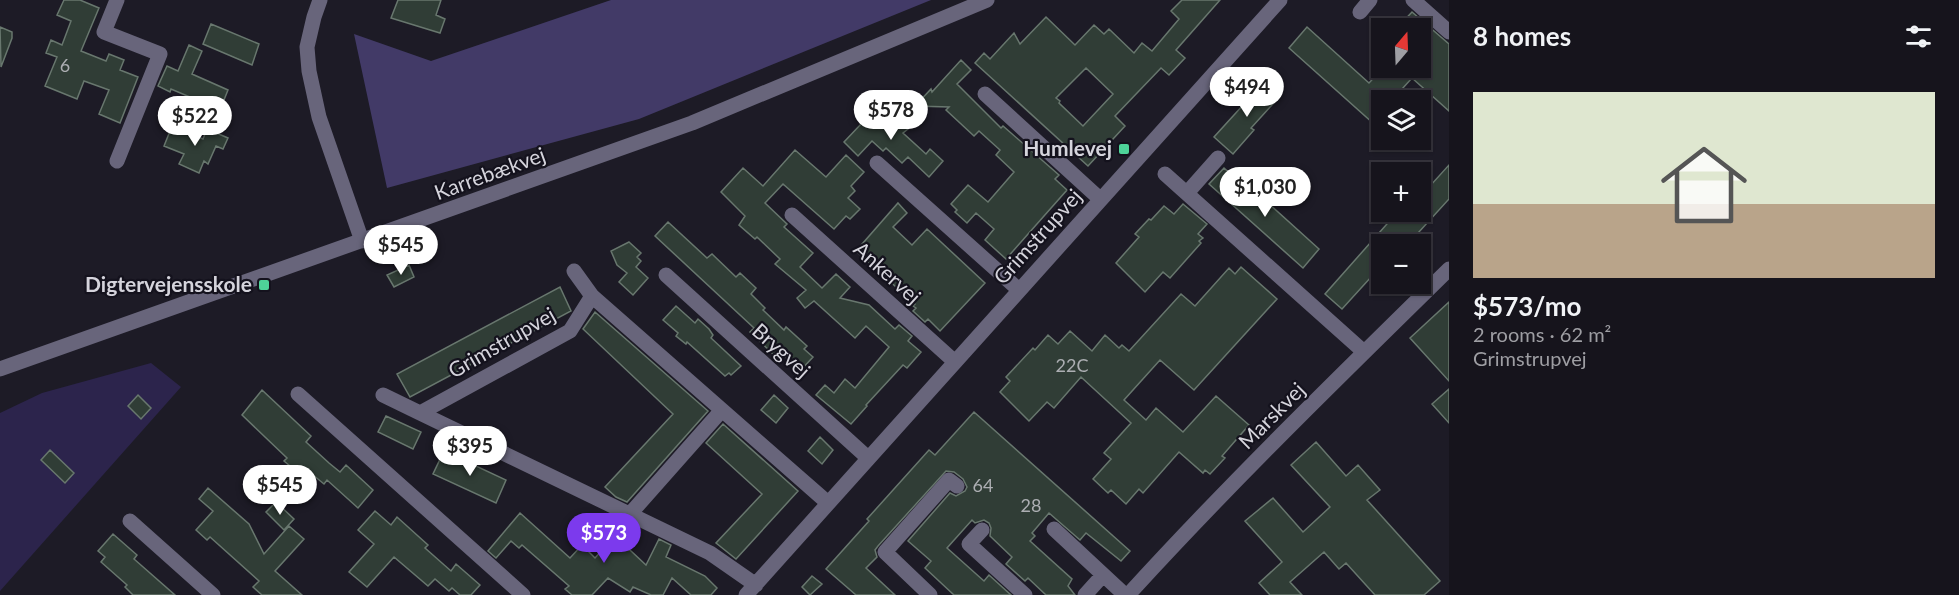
<!DOCTYPE html>
<meta charset="utf-8">
<style>
:root{--surface:#16141c;--page:#1f1d25;--text:#f1f3f6;--muted:#9e9ea3;--line:#35333b;--accent:#7c3aed}
body{margin:0;font-family:Lato,sans-serif;background:var(--page);color:var(--text);height:100vh;display:flex;flex-direction:column;font-size:22px;white-space:nowrap}
*{box-sizing:border-box;margin:0}
p{font-size:20px;color:var(--muted)}
.icon{flex:none;width:33px;height:33px;fill:none;stroke:currentColor;stroke-width:2;stroke-linecap:round;stroke-linejoin:round}
.map{position:relative;flex:1;overflow:hidden}
.sheet{display:flex;flex-direction:column;background:var(--surface);width:510px}
.sheet>*{flex:none}
.needle{width:39px;rotate:19deg}
.buttons{position:absolute;left:1371px;top:18px;display:grid;gap:12px}
.buttons a{display:grid;place-items:center;width:60px;height:60px;border-radius:0px;background:var(--surface);box-shadow:0 2px 4px #0004,0 0 0 2px var(--line);font-size:30px}
.price{position:absolute;translate:-50% -51px;padding:0 14px;border-radius:21px;background:#fff;color:#222;font-size:20px;line-height:39px;filter:drop-shadow(0 2px 3px #0008)}
.price::after{content:'';position:absolute;left:50%;top:36px;width:18px;height:14px;margin-left:-9px;background:inherit;clip-path:polygon(0 0,100% 0,50% 100%)}
.price.current{background:var(--accent);color:#fff}
ul{padding:0;list-style:none}
li{display:grid;align-content:center;gap:12px;height:318px;padding:0 24px}
li+li{border-top:2px solid var(--line)}
li span{display:grid;place-items:center;height:186px;border-radius:0px;color:#555}
li>.icon{margin-inline-start:auto}
span .icon{width:108px;height:108px;fill:#fffc;stroke-width:1}
li b{font-size:26px}
h2{display:flex;justify-content:space-between;align-items:center;height:72px;padding:0 24px;font-size:26px}
main{display:flex;flex:1;min-height:0}
.map>svg:first-child{display:block}
</style>
<main>
<div class="map">
<svg width="1449" height="595" viewBox="0 0 1449 595">
<rect width="100%" height="100%" fill="#1d1b26"/>
<path fill="#2c244c" d="M 151,363 L 181,387 L 0,591 L 0,413 L 42,393 Z"/>
<path fill="#423a67" d="M 611,0 L 931,0 L 639,119 L 387,188 L 354,34 L 431,61 Z"/>
<path fill="#303d36" stroke="#68776e" stroke-width="1.5" fill-rule="evenodd" d="M 64,0 L 80,0 L 99,8 L 81,51 L 106,61 L 109,54 L 124,60 L 120,70 L 138,77 L 120,123 L 99,114 L 109,90 L 84,81 L 77,99 L 45,86 L 57,57 L 46,53 L 51,40 L 62,45 L 71,21 L 57,15 Z
M 398,0 L 441,0 L 436,15 L 445,19 L 440,33 L 391,18 Z
M 1182,0 L 1220,0 L 1176,50 L 1185,58 L 1169,75 L 1161,68 L 1115,116 L 1125,126 L 1088,166 L 975,63 L 984,53 L 990,59 L 1014,33 L 1020,44 L 1046,17 L 1075,45 L 1094,25 L 1104,34 L 1109,29 L 1134,53 L 1142,43 L 1152,51 L 1179,19 L 1171,11 ZM 1086,68 L 1113,94 L 1083,126 L 1059,103 L 1060,101 L 1056,98 Z
M 1412,12 L 1449,44 L 1449,111 L 1412,78 L 1392,100 L 1382,100 L 1382,117 L 1374,124 L 1289,48 L 1307,27 L 1369,83 L 1383,68 L 1420,68 L 1420,28 L 1397,28 Z
M 211,24 L 259,44 L 252,65 L 203,44 Z
M 0,27 L 12,32 L 12,38 L 1,67 Z
M 189,45 L 202,51 L 192,74 L 228,90 L 218,115 L 202,108 L 204,103 L 171,89 L 170,92 L 158,86 L 167,66 L 178,71 Z
M 961,60 L 971,70 L 957,84 L 1001,128 L 1003,126 L 1059,175 L 1055,179 L 1067,190 L 1006,259 L 985,240 L 994,229 L 976,213 L 967,223 L 955,212 L 957,210 L 951,204 L 968,185 L 988,202 L 1014,172 L 996,155 L 1000,150 L 979,131 L 974,136 L 946,110 L 949,107 L 915,106 L 931,89 L 932,92 Z
M 1264,82 L 1280,96 L 1251,128 L 1254,130 L 1233,154 L 1214,137 Z
M 879,105 L 886,113 L 888,111 L 908,129 L 903,133 L 926,154 L 930,149 L 943,161 L 929,177 L 908,157 L 902,163 L 886,148 L 883,151 L 872,141 L 858,156 L 844,142 Z
M 172,126 L 203,139 L 207,129 L 228,138 L 223,149 L 216,146 L 208,164 L 204,161 L 199,173 L 179,164 L 184,154 L 164,146 Z
M 795,150 L 826,177 L 846,155 L 864,172 L 851,186 L 855,191 L 848,198 L 860,209 L 850,219 L 846,216 L 834,229 L 783,184 L 765,203 L 787,224 L 784,227 L 813,253 L 800,267 L 822,288 L 836,274 L 850,287 L 840,298 L 869,305 L 895,329 L 899,325 L 912,336 L 908,341 L 921,352 L 907,368 L 903,365 L 866,405 L 867,406 L 851,424 L 816,395 L 825,385 L 834,393 L 845,379 L 855,388 L 889,347 L 866,326 L 855,338 L 814,301 L 805,308 L 797,298 L 806,290 L 775,264 L 780,259 L 757,237 L 755,239 L 739,225 L 745,216 L 721,192 L 743,168 L 763,186 Z
M 1449,165 L 1449,199 L 1408,244 L 1382,244 L 1382,265 L 1342,309 L 1325,294 L 1394,216 L 1400,221 L 1408,212 L 1420,212 L 1420,197 Z
M 1224,168 L 1255,196 L 1258,194 L 1319,249 L 1303,268 L 1209,184 Z
M 898,203 L 907,213 L 893,227 L 912,245 L 927,229 L 985,283 L 940,331 L 928,319 L 925,322 L 913,311 L 916,308 L 913,306 L 915,304 L 856,251 Z
M 1183,204 L 1207,224 L 1198,234 L 1203,238 L 1199,241 L 1201,243 L 1170,278 L 1163,272 L 1145,292 L 1116,263 L 1139,237 L 1135,234 L 1149,219 L 1151,220 L 1164,206 L 1174,214 Z
M 668,222 L 707,258 L 712,254 L 736,277 L 740,273 L 756,288 L 751,294 L 765,308 L 763,310 L 784,330 L 786,327 L 807,346 L 804,349 L 813,357 L 800,371 L 780,352 L 776,357 L 750,332 L 754,328 L 655,236 Z
M 629,242 L 641,253 L 637,257 L 641,261 L 636,267 L 648,278 L 633,295 L 619,282 L 627,273 L 617,265 L 611,251 Z
M 409,265 L 414,277 L 394,287 L 387,275 Z
M 1241,267 L 1277,299 L 1194,390 L 1160,360 L 1124,400 L 1146,420 L 1156,408 L 1183,432 L 1216,396 L 1249,425 L 1222,456 L 1225,458 L 1210,474 L 1205,470 L 1203,473 L 1179,452 L 1143,493 L 1139,489 L 1126,504 L 1111,490 L 1108,493 L 1093,479 L 1111,459 L 1104,453 L 1131,423 L 1081,377 L 1054,408 L 1047,402 L 1029,421 L 1000,392 L 1010,381 L 1006,377 L 1033,348 L 1035,350 L 1048,335 L 1058,344 L 1070,331 L 1092,351 L 1105,335 L 1119,348 L 1122,345 L 1129,351 L 1181,294 L 1195,306 L 1229,268 L 1235,274 Z
M 560,287 L 571,311 L 410,397 L 397,374 Z
M 1449,302 L 1449,381 L 1410,338 Z
M 676,306 L 695,323 L 698,319 L 709,329 L 713,335 L 711,338 L 741,366 L 731,375 L 729,373 L 725,376 L 687,342 L 686,344 L 676,336 L 678,333 L 663,320 Z
M 595,312 L 708,411 L 627,502 L 616,497 L 605,487 L 673,414 L 583,329 Z
M 1449,389 L 1449,423 L 1432,404 Z
M 262,390 L 311,436 L 306,442 L 329,463 L 340,472 L 346,465 L 373,490 L 358,508 L 327,480 L 324,484 L 307,470 L 302,476 L 284,461 L 287,458 L 242,415 Z
M 138,395 L 151,408 L 141,419 L 128,406 Z
M 774,395 L 788,408 L 776,423 L 761,410 Z
M 974,412 L 1130,551 L 1121,561 L 1086,533 L 1080,540 L 1049,513 L 1032,533 L 1035,536 L 1030,541 L 1072,579 L 1068,586 L 1075,595 L 1046,595 L 1028,578 L 1025,581 L 1006,564 L 1012,557 L 990,536 L 991,528 L 989,523 L 984,520 L 975,523 L 972,520 L 947,548 L 984,581 L 989,575 L 1011,595 L 954,595 L 925,568 L 931,561 L 908,541 L 950,493 L 956,496 L 965,491 L 967,487 L 963,479 L 954,472 L 946,471 L 878,546 L 875,550 L 877,557 L 866,568 L 895,595 L 856,595 L 826,569 L 869,521 L 867,519 L 929,450 L 935,455 Z
M 386,416 L 421,432 L 413,449 L 378,432 Z
M 723,424 L 798,491 L 736,559 L 716,543 L 762,494 L 706,443 Z
M 820,437 L 833,450 L 822,464 L 808,451 Z
M 1316,442 L 1346,476 L 1358,465 L 1380,490 L 1367,500 L 1440,581 L 1424,595 L 1375,595 L 1346,563 L 1339,569 L 1324,552 L 1290,582 L 1302,595 L 1270,595 L 1259,583 L 1282,562 L 1245,521 L 1273,498 L 1303,532 L 1330,507 L 1291,465 Z
M 50,450 L 74,473 L 65,483 L 41,460 Z
M 444,451 L 506,480 L 496,503 L 433,474 Z
M 208,488 L 249,524 L 264,554 L 289,526 L 304,539 L 275,571 L 302,595 L 262,595 L 253,587 L 259,581 L 210,537 L 207,540 L 196,530 L 213,511 L 199,499 Z
M 276,502 L 294,519 L 284,530 L 266,512 Z
M 375,511 L 391,525 L 397,517 L 428,545 L 425,548 L 451,571 L 456,564 L 480,585 L 471,595 L 460,595 L 452,588 L 449,591 L 435,579 L 428,586 L 394,557 L 367,587 L 349,572 L 374,544 L 358,530 Z
M 520,513 L 570,558 L 582,545 L 595,558 L 615,536 L 646,565 L 659,539 L 671,545 L 666,557 L 705,576 L 717,588 L 711,595 L 691,595 L 672,578 L 663,595 L 651,595 L 633,587 L 630,592 L 608,578 L 592,595 L 572,595 L 565,589 L 569,586 L 522,545 L 519,548 L 511,541 L 496,558 L 488,551 Z
M 113,534 L 137,555 L 134,559 L 175,595 L 133,595 L 125,587 L 127,585 L 101,562 L 105,557 L 98,551 Z
M 812,576 L 822,584 L 810,595 L 802,587 Z"/>
<g fill="none" stroke-linecap="round" stroke-linejoin="round">
<path stroke="#68657b" stroke-width="15" d="M 117,0 L 104,32 L 160,54 L 117,161
M 320,0 L 314,17 L 307,47 L 309,71 L 319,117 L 362,241
M 1413,0 L 1449,32
M 1360,12 L 1370,0
M 985,94 L 1100,199
M 877,163 L 1019,290
M 1165,174 L 1364,352
M 1187,193 L 1218,158
M 792,215 L 955,362
M 574,271 L 592,296
M 666,275 L 868,458
M 0,369 L 692,123 L 987,0
M 298,394 L 523,595
M 383,395 L 420,413
M 630,514 L 722,410
M 130,521 L 213,595
M 1054,529 L 1125,595
M 982,530 L 969,544 L 1025,595
M 756,585 L 710,553 L 420,413 L 570,331 L 592,296 L 828,503
M 746,595 L 1280,0
M 930,595 L 885,552 L 949,480 L 957,486
M 1085,595 L 1103,575
M 1128,595 C 1231,482 1340,376 1449,269"/>
</g>
<g fill="#4ed399" stroke="#14121d" stroke-width="2">
<rect x="1118" y="143" width="12" height="12" rx="3"/>
<rect x="258" y="279" width="12" height="12" rx="3"/>
</g>
<g text-anchor="middle" stroke-width="4.5" stroke-linejoin="round" paint-order="stroke">
<g font-size="18" fill="#acaeb2">
<text x="65" y="72">6</text>
<text x="1072" y="372">22C</text>
<text x="983" y="492">64</text>
<text x="1031" y="512">28</text>
</g>
<g font-size="21" font-weight="bold" fill="#d5d4dc" stroke="#14121d" text-anchor="end">
<text x="1112" y="156">Humlevej</text>
<text x="252" y="292">Digtervejensskole</text>
</g>
<g font-size="21" fill="#d5d4dc" stroke="#14121d">
<text transform="translate(490 174) rotate(-20)" y="7">Karrebækvej</text>
<text transform="translate(1038 237) rotate(-48)" y="7">Grimstrupvej</text>
<text transform="translate(887 273) rotate(42)" y="7">Ankervej</text>
<text transform="translate(502 343) rotate(-30)" y="7">Grimstrupvej</text>
<text transform="translate(781 351) rotate(42)" y="7">Brygvej</text>
<text transform="translate(1272 416) rotate(-45)" y="7">Marskvej</text>
</g>
</g>
</svg>
<div class="buttons">
<a><svg class="needle" viewBox="-14 -14 28 28"><path d="M0-13l5 13h-10z" fill="#e53935"/><path d="M0 13l5-13h-10z" fill="#9e9ea3"/></svg></a>
<a><svg class="icon" aria-label="layers" viewBox="0 0 24 24"><path d="M12 4l9 5-9 5-9-5zM3 14l9 5 9-5"/></svg></a>
<a>+</a>
<a>−</a>
</div>
<b class="price" style="left:1247px;top:118px">$494</b>
<b class="price" style="left:891px;top:141px">$578</b>
<b class="price" style="left:195px;top:147px">$522</b>
<b class="price" style="left:1265px;top:218px">$1,030</b>
<b class="price" style="left:401px;top:276px">$545</b>
<b class="price" style="left:470px;top:477px">$395</b>
<b class="price" style="left:280px;top:516px">$545</b>
<b class="price current" style="left:604px;top:564px">$573</b>
</div>
<section class="sheet">
<h2>8 homes<svg class="icon" aria-label="filters" viewBox="0 0 24 24"><path d="M4 7h16M4 17h16"/><circle cx="9" cy="7" r="2"/><circle cx="15" cy="17" r="2"/></svg></h2>
<ul>
<li><span style="background:linear-gradient(#dfe7d0 60%,#b9a48a 0)"><svg class="icon" aria-label="home" viewBox="0 0 24 24"><path d="M3 11l9-7 9 7M6 9v11h12V9"/></svg></span><div><b>$573/mo</b><p>2 rooms · 62 m²</p><p>Grimstrupvej</p></div></li>
</ul>
</section>
</main>
